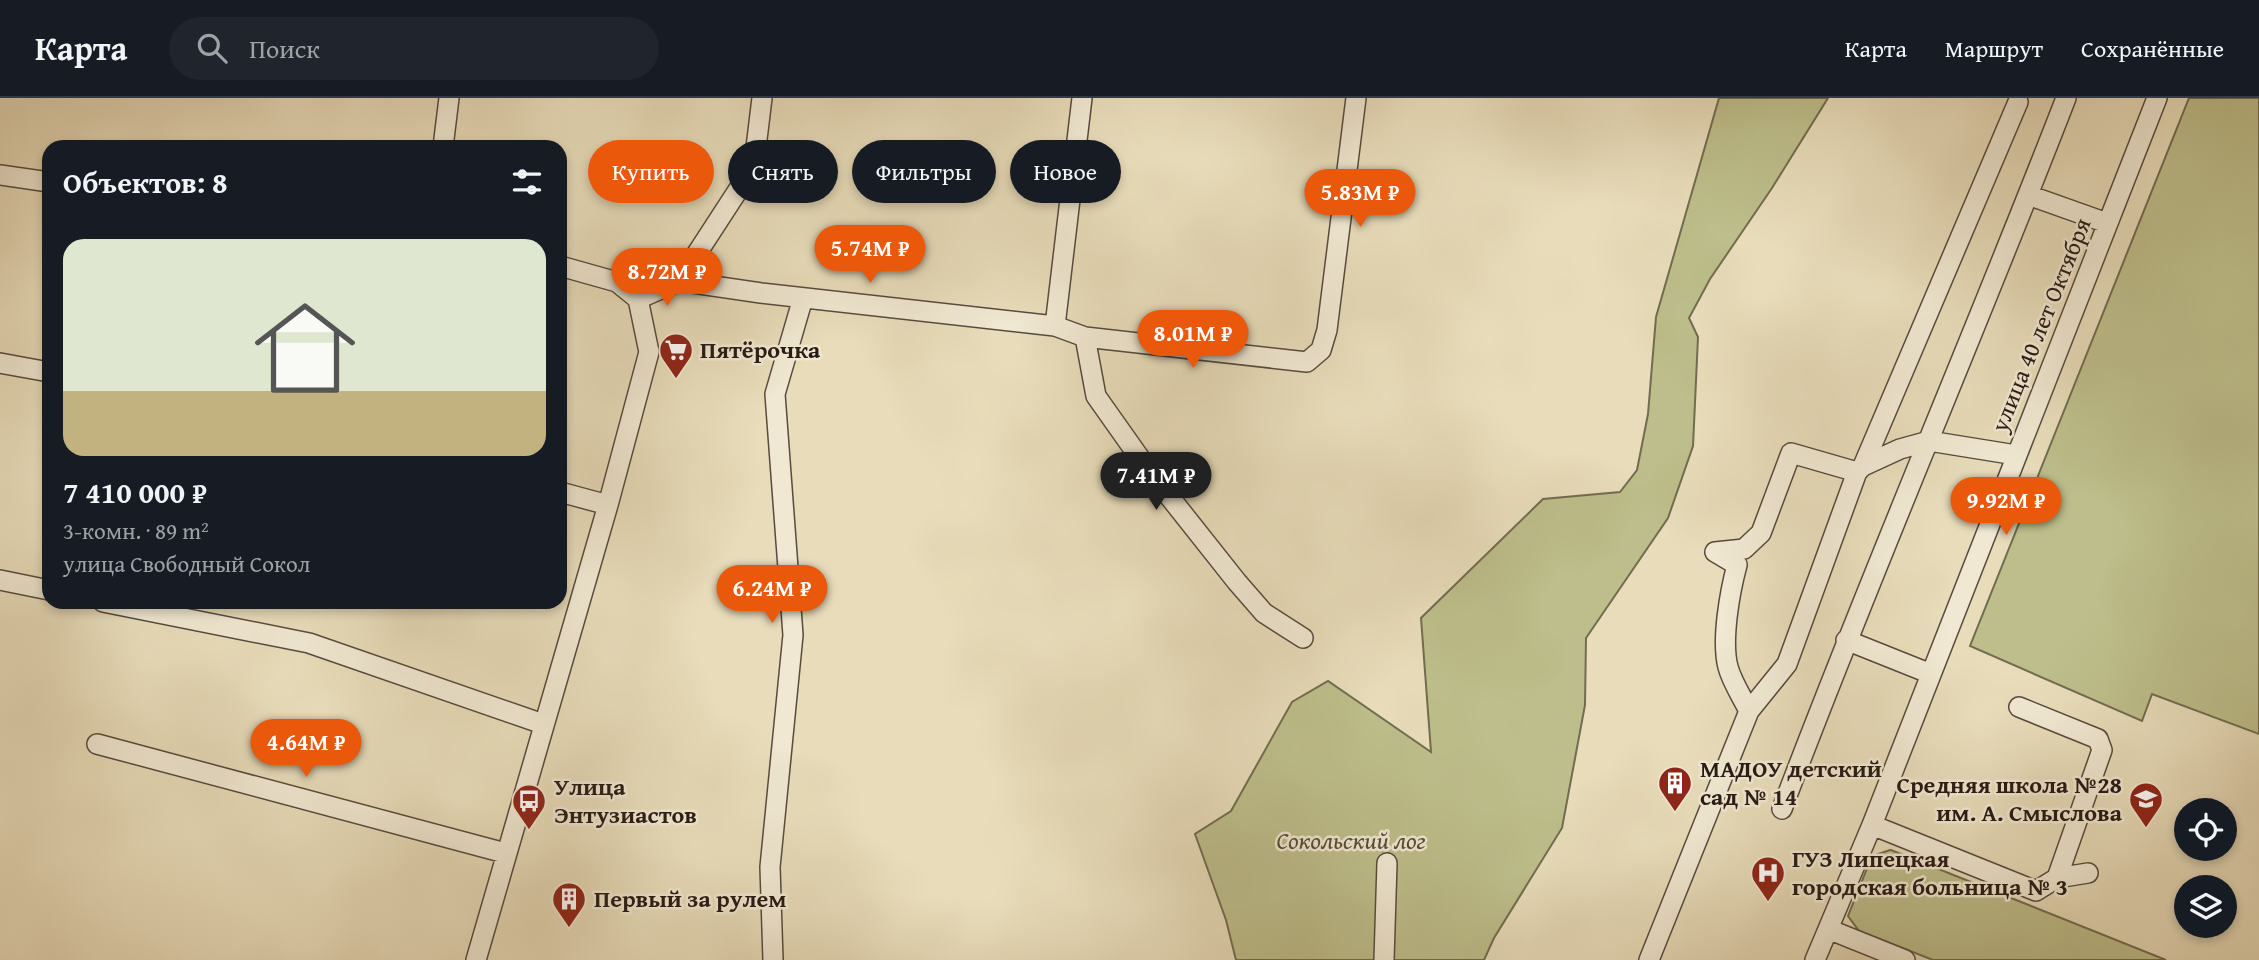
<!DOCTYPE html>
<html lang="ru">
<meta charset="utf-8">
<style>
:root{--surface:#171b24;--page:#20242c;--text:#f1f3f6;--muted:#9ea1a6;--line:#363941;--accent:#ea580c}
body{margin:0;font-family:"Gentium Book Plus",serif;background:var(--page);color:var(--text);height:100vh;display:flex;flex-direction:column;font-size:26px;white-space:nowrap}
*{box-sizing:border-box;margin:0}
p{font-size:23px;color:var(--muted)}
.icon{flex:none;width:38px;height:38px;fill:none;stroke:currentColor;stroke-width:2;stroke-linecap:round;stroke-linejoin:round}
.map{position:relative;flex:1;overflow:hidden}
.drawer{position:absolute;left:42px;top:42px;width:525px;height:469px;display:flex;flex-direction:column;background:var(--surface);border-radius:21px;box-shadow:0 4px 10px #0003}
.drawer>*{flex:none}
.guide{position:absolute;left:588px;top:42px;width:665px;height:63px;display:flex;gap:14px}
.controls{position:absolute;left:2174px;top:700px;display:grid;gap:14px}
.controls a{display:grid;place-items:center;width:63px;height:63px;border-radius:50%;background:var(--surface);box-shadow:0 4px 10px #0003;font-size:35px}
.price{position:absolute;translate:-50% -60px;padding:0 16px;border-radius:24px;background:var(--accent);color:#fff;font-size:23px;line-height:46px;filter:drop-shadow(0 2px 4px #0008)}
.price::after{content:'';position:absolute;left:50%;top:42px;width:21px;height:16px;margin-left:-10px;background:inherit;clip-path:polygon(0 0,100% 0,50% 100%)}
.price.current{background:#222;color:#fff}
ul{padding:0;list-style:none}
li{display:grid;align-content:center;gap:14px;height:371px;padding:0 21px}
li+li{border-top:2px solid var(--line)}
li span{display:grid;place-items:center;height:217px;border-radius:21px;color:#555}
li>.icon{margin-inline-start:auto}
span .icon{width:126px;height:126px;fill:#fffc;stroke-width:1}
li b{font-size:30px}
h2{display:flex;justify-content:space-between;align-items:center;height:84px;padding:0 21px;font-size:30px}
.pill{padding:0 24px;border-radius:32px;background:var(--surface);box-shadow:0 4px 10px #0003;font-size:24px;line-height:63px}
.pill.current{background:var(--accent);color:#fff}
header{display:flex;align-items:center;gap:42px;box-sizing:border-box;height:98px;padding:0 35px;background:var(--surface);border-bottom:2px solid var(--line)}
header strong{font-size:33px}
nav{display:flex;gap:38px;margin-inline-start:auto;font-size:24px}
.search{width:490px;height:63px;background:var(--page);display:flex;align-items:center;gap:18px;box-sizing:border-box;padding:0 24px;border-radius:38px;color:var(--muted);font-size:26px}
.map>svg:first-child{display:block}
</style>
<header>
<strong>Карта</strong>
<div class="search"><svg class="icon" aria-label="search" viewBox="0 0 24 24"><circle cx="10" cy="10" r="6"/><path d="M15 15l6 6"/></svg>Поиск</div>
<nav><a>Карта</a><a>Маршрут</a><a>Сохранённые</a></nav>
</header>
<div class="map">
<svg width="2259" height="862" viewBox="0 0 2259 862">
<rect width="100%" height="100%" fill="#e8dcba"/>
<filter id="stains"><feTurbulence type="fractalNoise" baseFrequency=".00286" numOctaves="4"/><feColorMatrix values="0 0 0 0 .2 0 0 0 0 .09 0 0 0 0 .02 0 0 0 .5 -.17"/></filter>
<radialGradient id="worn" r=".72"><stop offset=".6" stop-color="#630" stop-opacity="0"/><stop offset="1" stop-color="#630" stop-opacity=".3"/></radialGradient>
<path fill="#bdbe8b" stroke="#726c50" stroke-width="2" d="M 1719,0 L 1828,0 L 1772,90 L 1710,181 L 1689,220 L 1698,239 L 1693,348 L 1668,420 L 1586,540 L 1585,607 L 1562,730 L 1494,840 L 1484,862 L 1236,862 L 1226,822 L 1195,736 L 1231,713 L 1292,604 L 1328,583 L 1431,654 L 1421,520 L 1543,401 L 1620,394 L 1637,372 L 1648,316 L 1656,219 Z
M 2189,0 L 2259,0 L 2259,636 L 2152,596 L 2142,623 L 1970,548 Z
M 1890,752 L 1891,752 L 2166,862 L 1933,862 L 1859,833 L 1848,818 L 1872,758 Z"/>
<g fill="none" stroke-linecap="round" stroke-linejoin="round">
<g stroke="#584a3e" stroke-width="22">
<path id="minor" d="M 443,49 L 449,0
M 0,77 L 49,84
M 2028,97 L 2107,125
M 679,183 L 761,195 L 1055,228 L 1085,239 L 1307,264 L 1321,252 L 1327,232 L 1356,0
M 638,201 L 679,183 L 746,80 L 755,58 L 762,0
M 1055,228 L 1082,0
M 1085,239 L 1096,298 L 1149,373 L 1237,484 L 1264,515 L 1303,540
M 0,265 L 49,274
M 1863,368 L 2018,4
M 560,394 L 608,407
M 1715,454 L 1744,451 L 1761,435 L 1791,355 L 1857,374 L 1863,368 L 1900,351 L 1929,343 L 2016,357
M 1715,454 L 1737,467 C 1730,493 1721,542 1728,569 C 1732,584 1742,599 1749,613
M 0,482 L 49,492
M 103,504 L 309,545 L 543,626
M 1846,542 L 1931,576
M 2019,609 L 2098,641 L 2102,652 L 2057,780
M 97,646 L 505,755
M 1782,711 C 1872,472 1974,238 2066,0
M 1872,727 L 2036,793 L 2057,780 L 2088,775
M 1828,831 L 1905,862
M 476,862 L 608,407 L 649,254 L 638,201 L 617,184 L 560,168
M 773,862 L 770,769 L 793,537 L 775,296 L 803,200
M 1384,862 L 1387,765
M 1649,862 L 1749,613 L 1787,566 L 1857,374
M 1815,862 L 1872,727 L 2157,0"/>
</g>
<use href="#minor" stroke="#f0e8d2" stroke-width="19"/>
</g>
<defs>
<g id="supermarket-pin" transform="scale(1.75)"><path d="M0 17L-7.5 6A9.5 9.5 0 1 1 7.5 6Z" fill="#8f2418" stroke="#f0e8d2"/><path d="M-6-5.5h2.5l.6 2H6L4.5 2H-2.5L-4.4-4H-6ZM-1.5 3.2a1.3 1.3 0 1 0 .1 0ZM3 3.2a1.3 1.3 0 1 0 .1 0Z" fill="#fff"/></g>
<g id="building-pin" transform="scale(1.75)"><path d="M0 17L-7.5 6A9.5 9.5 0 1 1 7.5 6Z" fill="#8f2418" stroke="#f0e8d2"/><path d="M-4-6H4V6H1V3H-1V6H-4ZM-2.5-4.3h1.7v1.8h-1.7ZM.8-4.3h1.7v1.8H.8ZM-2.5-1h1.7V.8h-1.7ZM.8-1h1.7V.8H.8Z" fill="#fff"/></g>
<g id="school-pin" transform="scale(1.75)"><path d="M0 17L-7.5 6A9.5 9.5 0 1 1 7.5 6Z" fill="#8f2418" stroke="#f0e8d2"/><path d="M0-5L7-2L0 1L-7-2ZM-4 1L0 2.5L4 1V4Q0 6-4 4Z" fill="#fff"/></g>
<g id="bus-pin" transform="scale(1.75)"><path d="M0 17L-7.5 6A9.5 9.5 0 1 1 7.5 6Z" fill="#8f2418" stroke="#f0e8d2"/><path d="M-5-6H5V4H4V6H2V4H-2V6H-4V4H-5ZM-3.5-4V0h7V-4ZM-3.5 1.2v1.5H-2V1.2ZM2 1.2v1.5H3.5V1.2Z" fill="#fff"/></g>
<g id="hospital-pin" transform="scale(1.75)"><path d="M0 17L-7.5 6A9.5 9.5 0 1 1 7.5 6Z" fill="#8f2418" stroke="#f0e8d2"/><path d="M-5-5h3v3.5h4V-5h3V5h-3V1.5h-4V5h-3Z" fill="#fff"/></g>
</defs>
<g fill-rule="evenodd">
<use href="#supermarket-pin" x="676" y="252"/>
<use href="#building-pin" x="1675" y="685"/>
<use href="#school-pin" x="2146" y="701"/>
<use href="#bus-pin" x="529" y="703"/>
<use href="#hospital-pin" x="1768" y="775"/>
<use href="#building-pin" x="569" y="801"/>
</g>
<g text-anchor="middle" stroke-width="5" stroke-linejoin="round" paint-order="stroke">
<g font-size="24" fill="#281a14" stroke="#f0e8d2">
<text transform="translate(2041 227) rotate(-68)" y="8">улица 40 лет Октября</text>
</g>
<g font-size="24" font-weight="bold" fill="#281a14" stroke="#f0e8d2" text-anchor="start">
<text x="700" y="260">Пятёрочка</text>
<text x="1700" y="679">МАДОУ детский<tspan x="1700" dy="28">сад № 14</tspan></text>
<text x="2122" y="695" text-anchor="end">Средняя школа №28<tspan x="2122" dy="28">им. А. Смыслова</tspan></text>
<text x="554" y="697">Улица<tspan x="554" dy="28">Энтузиастов</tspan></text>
<text x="1792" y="769">ГУЗ Липецкая<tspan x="1792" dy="28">городская больница № 3</tspan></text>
<text x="594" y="809">Первый за рулем</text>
</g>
<g font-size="24" font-style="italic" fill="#554b38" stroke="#f0e8d2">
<text x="1351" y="751">Сокольский лог</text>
</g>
</g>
<rect width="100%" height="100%" filter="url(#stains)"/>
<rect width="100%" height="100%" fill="url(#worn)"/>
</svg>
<div class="controls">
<a><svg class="icon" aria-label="locate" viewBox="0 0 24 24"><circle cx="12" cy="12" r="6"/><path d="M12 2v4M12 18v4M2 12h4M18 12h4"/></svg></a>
<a><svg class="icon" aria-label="layers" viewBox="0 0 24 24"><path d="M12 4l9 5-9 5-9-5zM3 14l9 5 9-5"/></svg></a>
</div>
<b class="price" style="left:1360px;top:131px">5.83M ₽</b>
<b class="price" style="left:870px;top:187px">5.74M ₽</b>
<b class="price" style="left:667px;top:210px">8.72M ₽</b>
<b class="price" style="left:1193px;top:272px">8.01M ₽</b>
<b class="price current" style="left:1156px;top:414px">7.41M ₽</b>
<b class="price" style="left:2006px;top:439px">9.92M ₽</b>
<b class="price" style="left:772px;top:527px">6.24M ₽</b>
<b class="price" style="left:306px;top:681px">4.64M ₽</b>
<div class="guide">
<a class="pill current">Купить</a>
<a class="pill">Снять</a>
<a class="pill">Фильтры</a>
<a class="pill">Новое</a>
</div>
<section class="drawer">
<h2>Объектов: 8<svg class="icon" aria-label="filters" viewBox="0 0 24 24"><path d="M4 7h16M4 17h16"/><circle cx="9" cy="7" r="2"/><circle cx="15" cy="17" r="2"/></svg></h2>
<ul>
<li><span style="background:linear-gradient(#dfe7d0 70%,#c2b280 0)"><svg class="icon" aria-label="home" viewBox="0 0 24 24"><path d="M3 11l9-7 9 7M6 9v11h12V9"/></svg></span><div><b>7 410 000 ₽</b><p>3-комн. · 89 m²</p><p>улица Свободный Сокол</p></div></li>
</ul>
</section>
</div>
